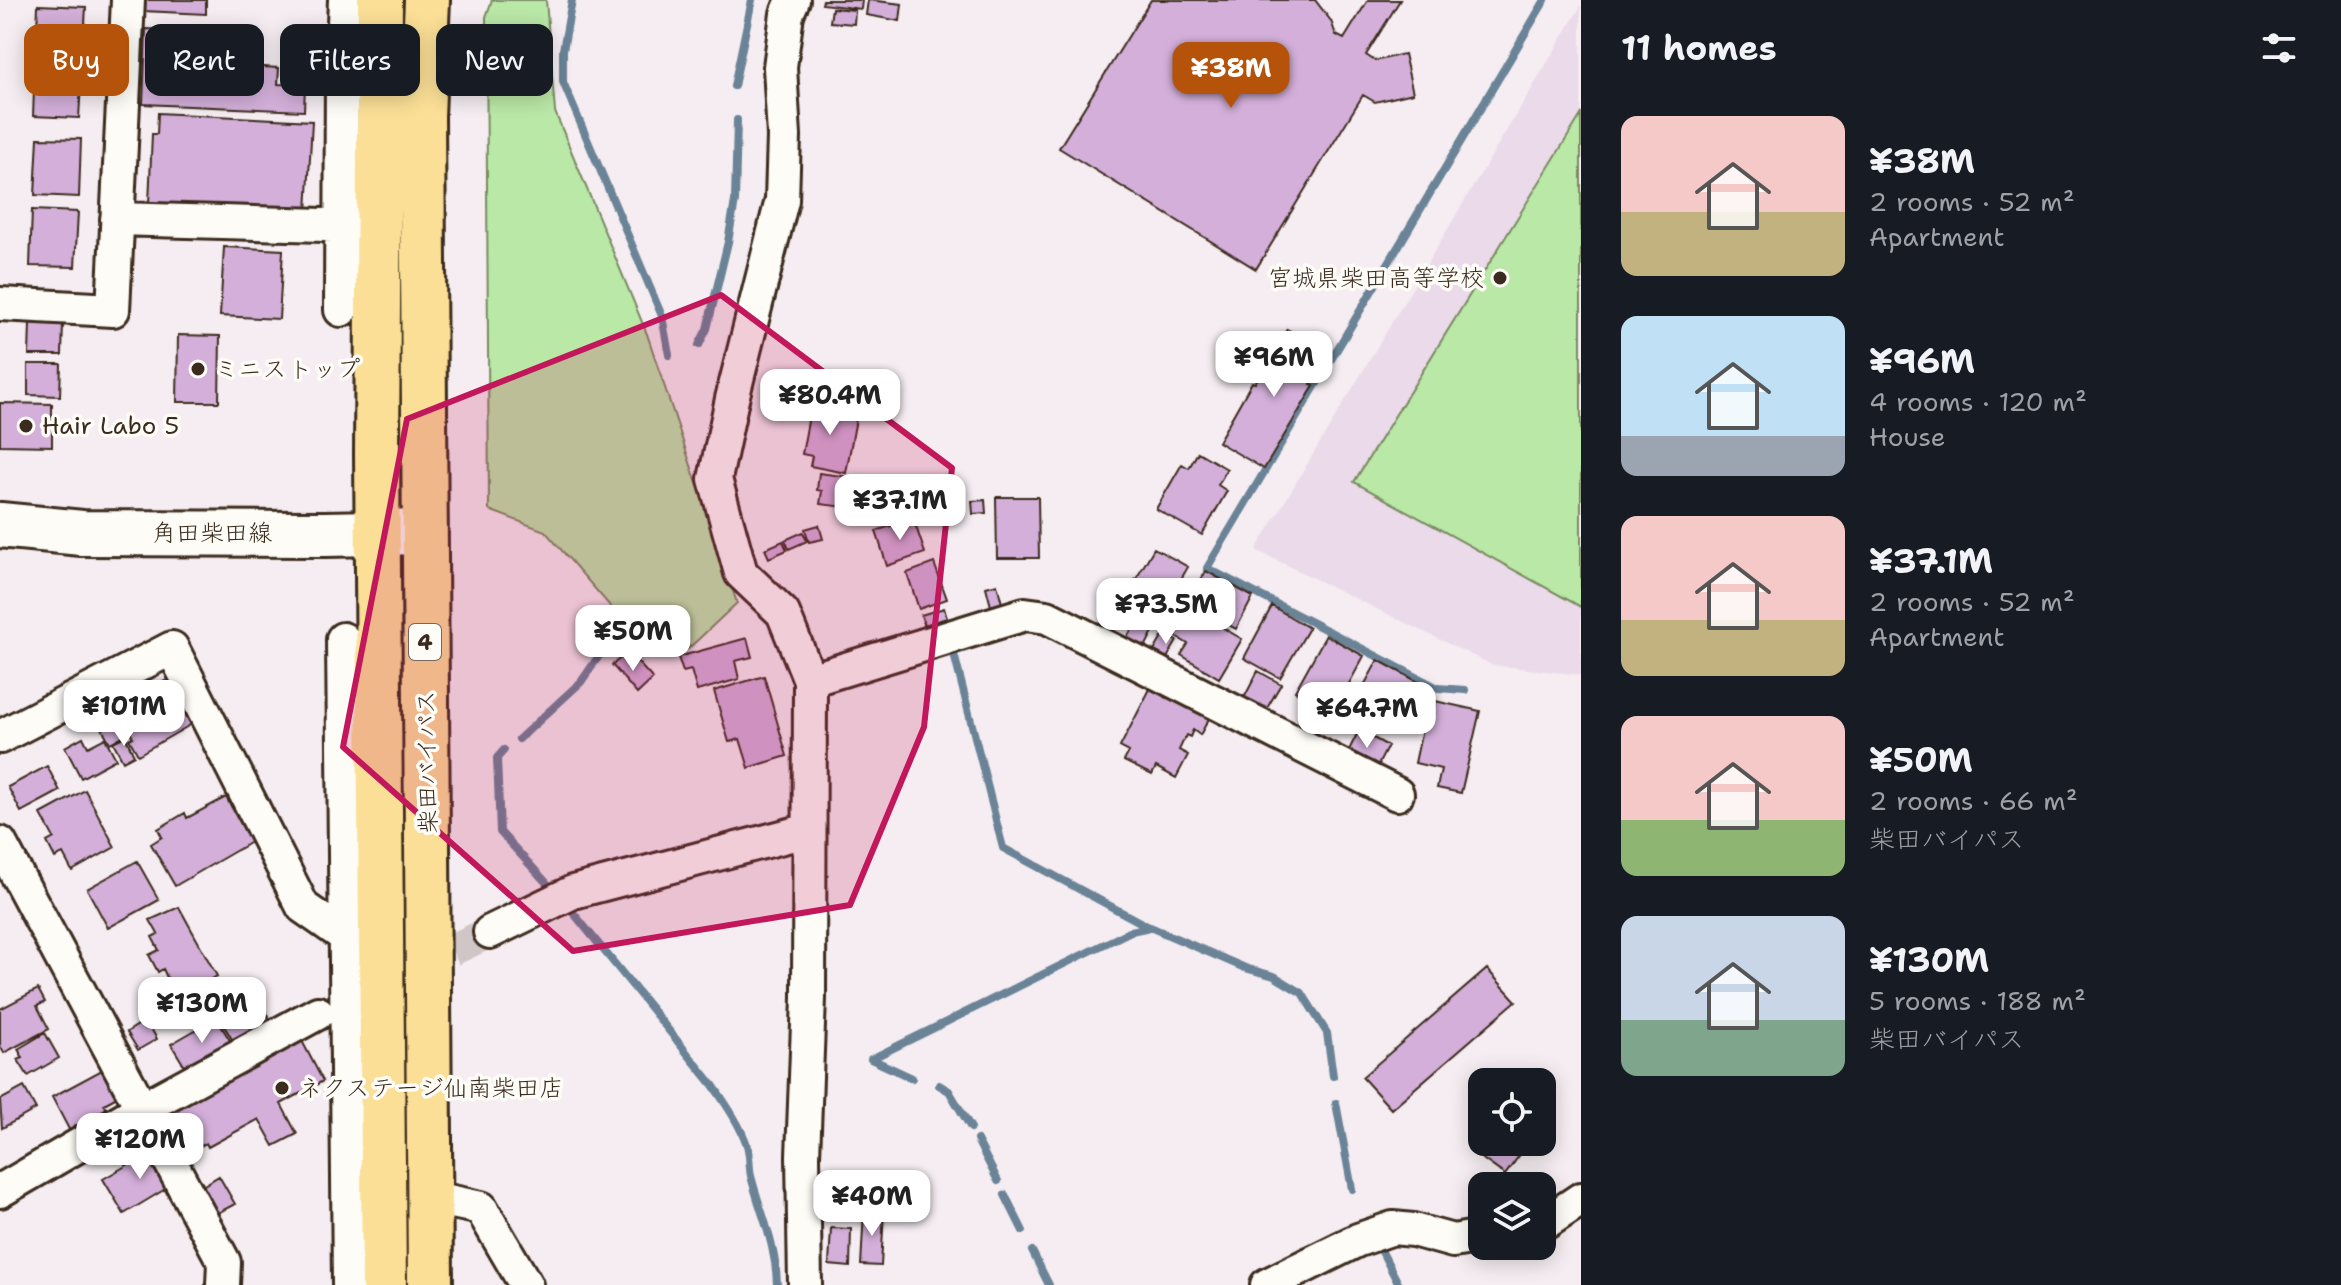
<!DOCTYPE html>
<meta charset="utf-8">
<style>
:root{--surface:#171b24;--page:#20242c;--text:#f1f3f6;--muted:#9ea1a6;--accent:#b45309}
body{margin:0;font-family:"Shantell Sans","Klee One",sans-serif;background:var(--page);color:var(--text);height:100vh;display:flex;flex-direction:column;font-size:30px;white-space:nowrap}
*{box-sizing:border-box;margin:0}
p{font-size:26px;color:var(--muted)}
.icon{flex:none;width:44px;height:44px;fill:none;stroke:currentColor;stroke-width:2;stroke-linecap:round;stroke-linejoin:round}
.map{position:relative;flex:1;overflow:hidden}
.panel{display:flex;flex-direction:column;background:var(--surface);width:760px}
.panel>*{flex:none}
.banner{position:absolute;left:24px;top:24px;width:760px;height:72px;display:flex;gap:16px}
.controls{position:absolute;left:1468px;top:1068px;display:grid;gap:16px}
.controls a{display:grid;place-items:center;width:88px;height:88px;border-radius:16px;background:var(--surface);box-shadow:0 4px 20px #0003;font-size:40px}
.price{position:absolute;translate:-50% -68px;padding:0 18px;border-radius:16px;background:#fff;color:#222;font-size:26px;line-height:52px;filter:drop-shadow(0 2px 4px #0008)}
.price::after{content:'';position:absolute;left:50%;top:48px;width:24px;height:18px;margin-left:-12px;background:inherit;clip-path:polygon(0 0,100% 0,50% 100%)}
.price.current{background:var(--accent);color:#fff}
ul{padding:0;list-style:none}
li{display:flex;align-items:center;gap:24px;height:200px;padding:0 40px}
li span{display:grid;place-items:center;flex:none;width:224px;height:160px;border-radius:16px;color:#555}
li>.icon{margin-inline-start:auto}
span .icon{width:96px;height:96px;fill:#fffc;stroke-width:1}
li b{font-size:34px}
h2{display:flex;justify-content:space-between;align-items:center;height:96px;padding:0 40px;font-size:34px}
.tag{padding:0 28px;border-radius:16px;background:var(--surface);box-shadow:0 4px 20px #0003;font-size:28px;line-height:72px}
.tag.current{background:var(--accent);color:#fff}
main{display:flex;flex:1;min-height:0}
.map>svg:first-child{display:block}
</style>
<main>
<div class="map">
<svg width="1581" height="1285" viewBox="0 0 1581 1285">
<rect width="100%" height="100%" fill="#f5edf1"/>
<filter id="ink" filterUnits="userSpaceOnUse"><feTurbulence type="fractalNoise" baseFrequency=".0125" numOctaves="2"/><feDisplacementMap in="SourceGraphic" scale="16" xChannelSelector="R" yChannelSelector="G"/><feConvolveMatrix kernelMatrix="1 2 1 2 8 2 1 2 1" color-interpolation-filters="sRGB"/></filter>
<g filter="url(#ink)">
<path fill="#ebdaea" d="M 1581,6 L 1581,675 L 1492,665 L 1256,550 Z"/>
<path fill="#bae8a7" stroke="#7a8962" stroke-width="2" d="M 492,0 L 546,0 L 555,112 L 647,334 L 737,603 L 688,649 L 616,613 L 545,531 L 489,510 L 486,17 Z
M 1581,115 L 1581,607 L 1354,482 Z"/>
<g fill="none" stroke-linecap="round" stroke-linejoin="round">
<path stroke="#6b8397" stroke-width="8" d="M 572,0 L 563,50 L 563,82 L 662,316 L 669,355
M 734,86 L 752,0
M 699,345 L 707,329 L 728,242 L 735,201 L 737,120
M 953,650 L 1003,848 L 1149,927
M 1465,690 L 1438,688 L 1207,568 L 1545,0
M 519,739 L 581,682 L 612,637
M 504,750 L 497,758 L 500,832 L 554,891
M 567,905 L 713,1085 C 725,1103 740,1124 747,1145 C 750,1155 749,1166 751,1176 C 761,1215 776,1243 777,1285
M 912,1078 L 871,1059 L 1131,931 L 1150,927 L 1245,968 L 1274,976 L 1302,993 L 1327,1033 L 1333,1076
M 939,1085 L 949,1091 L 971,1128
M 1336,1103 L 1352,1189
M 977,1140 L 998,1181
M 1005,1195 L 1023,1231
M 1379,1246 L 1399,1285
M 1032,1251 L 1049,1285"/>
</g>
<path fill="#d3afd9" stroke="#3b2a1e" stroke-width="2" d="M 144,0 L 206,0 L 206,14 L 143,11 Z
M 823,0 L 862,0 L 861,9 L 822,4 Z
M 868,0 L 902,4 L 900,21 L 866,15 Z
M 1151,0 L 1315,0 L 1331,21 L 1336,35 L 1344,39 L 1368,0 L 1400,0 L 1366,55 L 1375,61 L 1404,54 L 1413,93 L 1375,102 L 1363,95 L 1256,269 L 1059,148 Z
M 38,5 L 86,7 L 83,57 L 36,55 Z
M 832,8 L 855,10 L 854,24 L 830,22 Z
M 146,29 L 249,34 L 247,66 L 279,68 L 278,84 L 305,85 L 304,111 L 143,104 Z
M 35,64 L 82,66 L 79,118 L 33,116 Z
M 158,113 L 312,121 L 307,212 L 149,204 L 152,134 L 157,134 Z
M 38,138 L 81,139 L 79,197 L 35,195 Z
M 32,210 L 78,212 L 75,267 L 30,266 Z
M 224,247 L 283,250 L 279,319 L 220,316 Z
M 30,323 L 63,324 L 62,355 L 29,355 Z
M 1287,329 L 1302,338 L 1305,332 L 1316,339 L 1313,343 L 1329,353 L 1311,384 L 1314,386 L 1264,469 L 1218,442 L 1252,382 L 1255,383 Z
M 178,335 L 220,336 L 219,402 L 177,402 Z
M 28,364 L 61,364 L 60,396 L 28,395 Z
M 0,403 L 52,404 L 52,446 L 0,445 Z
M 840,404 L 858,408 L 846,473 L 810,466 L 812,456 L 802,454 L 811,405 L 839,410 Z
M 1198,452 L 1227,469 L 1218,485 L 1227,491 L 1202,535 L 1156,509 L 1182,464 L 1189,468 Z
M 819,473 L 865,479 L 861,509 L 820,504 L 822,491 L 817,490 Z
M 996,497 L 1038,497 L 1039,558 L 997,558 Z
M 985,500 L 986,513 L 973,514 L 972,501 Z
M 913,518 L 925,553 L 887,566 L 876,531 Z
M 819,525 L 823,539 L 809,542 L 805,529 Z
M 803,532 L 807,541 L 789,549 L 785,540 Z
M 783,541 L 787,550 L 769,558 L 765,549 Z
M 1154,548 L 1188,567 L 1155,624 L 1121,605 Z
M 934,563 L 947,599 L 919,609 L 907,573 Z
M 1206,571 L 1253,597 L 1236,629 L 1212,616 L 1218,606 L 1214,604 L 1208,614 L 1188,603 Z
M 997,584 L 1003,607 L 992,610 L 986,587 Z
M 1272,606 L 1309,628 L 1280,678 L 1244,658 Z
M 944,608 L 947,618 L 924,625 L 921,615 Z
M 1179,611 L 1201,624 L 1206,618 L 1242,639 L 1219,678 L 1181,655 L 1188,644 L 1167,631 Z
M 1137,620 L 1154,630 L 1143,651 L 1125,641 Z
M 1164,634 L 1177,641 L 1167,658 L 1154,651 Z
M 1326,635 L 1364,656 L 1324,730 L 1306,720 L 1315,702 L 1295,691 Z
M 747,638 L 752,657 L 735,661 L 739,679 L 697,691 L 691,670 L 683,672 L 678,657 Z
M 628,652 L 653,679 L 637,694 L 612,665 Z
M 1378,660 L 1422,684 L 1395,732 L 1365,716 L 1368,709 L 1355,702 Z
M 1258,671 L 1281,684 L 1266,710 L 1244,698 Z
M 179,673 L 204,717 L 138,755 L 129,739 L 133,737 L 117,708 Z
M 764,676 L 787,756 L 749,768 L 740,739 L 729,742 L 714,691 Z
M 1153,683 L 1212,713 L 1200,735 L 1193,730 L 1190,737 L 1186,735 L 1179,750 L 1188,755 L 1176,778 L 1156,767 L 1152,775 L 1124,761 L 1129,752 L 1120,747 Z
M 1435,701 L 1480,711 L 1461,793 L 1437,788 L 1441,769 L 1415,763 L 1423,725 L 1430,724 Z
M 112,702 L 128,733 L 110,743 L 93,712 Z
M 1359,730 L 1388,746 L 1376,769 L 1347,754 Z
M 125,736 L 134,755 L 123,761 L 113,742 Z
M 83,737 L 88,747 L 105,738 L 116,759 L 81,778 L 65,747 Z
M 47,766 L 60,791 L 21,812 L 8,787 Z
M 85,790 L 115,847 L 72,871 L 63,854 L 55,858 L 47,842 L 54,838 L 41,814 Z
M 226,797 L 251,842 L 175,886 L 151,844 L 162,837 L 158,829 L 185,813 L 187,818 Z
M 137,861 L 159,900 L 108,928 L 87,889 Z
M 179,907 L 217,976 L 177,999 L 163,969 L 158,972 L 149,955 L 159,950 L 152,937 L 158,934 L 150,920 Z
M 1487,969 L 1516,1001 L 1391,1109 L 1362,1077 Z
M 38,989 L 45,1002 L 37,1006 L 49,1029 L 4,1053 L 0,1046 L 0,1009 Z
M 255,994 L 274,1026 L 235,1044 L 218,1016 Z
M 216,1018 L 233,1045 L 188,1072 L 171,1044 Z
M 146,1020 L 157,1039 L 138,1050 L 127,1032 Z
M 45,1033 L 59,1058 L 28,1076 L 18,1060 L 23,1058 L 18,1049 Z
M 300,1037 L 323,1081 L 281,1104 L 297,1134 L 274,1146 L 259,1119 L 208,1147 L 206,1143 L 189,1152 L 167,1111 Z
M 113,1064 L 128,1091 L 104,1104 L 108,1111 L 74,1139 L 52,1097 Z
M 24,1087 L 36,1109 L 2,1128 L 0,1100 Z
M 1482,1131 L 1482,1142 L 1529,1142 L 1505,1175 L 1469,1149 Z
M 157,1148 L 177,1182 L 124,1214 L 103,1179 Z
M 219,1176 L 235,1204 L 214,1215 L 199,1188 Z
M 864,1211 L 884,1212 L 881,1266 L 861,1265 Z
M 831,1228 L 851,1229 L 850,1267 L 829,1265 Z"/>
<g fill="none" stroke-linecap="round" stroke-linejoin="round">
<path stroke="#d0c6c7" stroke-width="32" stroke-dasharray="32 16" stroke-linecap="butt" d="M 365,991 L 490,932"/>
<g stroke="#3b2a1e" stroke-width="38">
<path id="street" d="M 793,0 L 787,14 L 780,67 L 784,136 L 782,200 L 732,399 L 715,479 L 741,573 L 783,613 L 810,680 L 809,998 L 803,1156 L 805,1285
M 117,219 L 359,226
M 0,304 L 113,310 L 128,0
M 341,310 L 342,68 L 345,0
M 343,639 L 349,1285
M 810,680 L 1025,614 L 1047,617 L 1397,794
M 0,737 L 172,648 L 303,907 L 346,937 L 363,937
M 0,843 L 224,1262 L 223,1285
M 490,932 L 573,892 L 809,830
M 0,1191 L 141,1109 L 318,1013
M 429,1197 L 481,1208 L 526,1285
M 1542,1225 L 1581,1199
M 1267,1285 L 1358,1240 L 1393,1228 L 1413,1230 L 1453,1241 L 1482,1236"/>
</g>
<g stroke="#3b2a1e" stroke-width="50">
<path id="secondary" d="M 0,525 L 82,533 L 325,534 L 424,532"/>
</g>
<g stroke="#3b2a1e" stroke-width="50">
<path id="highway" d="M 380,0 L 377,455 L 384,1285
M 427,0 L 422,116 L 430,1285"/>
</g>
<use href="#street" stroke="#fdfcf7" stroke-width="32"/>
<use href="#secondary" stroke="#fdfcf7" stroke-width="44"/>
<use href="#highway" stroke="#fbdf96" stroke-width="44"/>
</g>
</g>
<path fill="#c2185b" fill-opacity="0.2" stroke="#c2185b" stroke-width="6" stroke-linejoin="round" d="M 721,295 L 952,468 L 924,727 L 850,905 L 573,951 L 343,747 L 407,419 Z"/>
<g fill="#3b2a1e" stroke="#fdfcf7" stroke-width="3">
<circle cx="1500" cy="278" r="8"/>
<circle cx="198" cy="369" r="8"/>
<circle cx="26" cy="426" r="8"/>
<circle cx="282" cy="1088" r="8"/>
</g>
<g text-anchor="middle" stroke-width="7" stroke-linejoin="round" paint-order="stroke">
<rect fill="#fdfcf7" stroke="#75695f" stroke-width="2" x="409" y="624" width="32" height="36" rx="6"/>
<g font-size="22" font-weight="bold" fill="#3b2a1e">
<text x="425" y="650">4</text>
</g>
<g font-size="24" fill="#3b2a1e" stroke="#fdfcf7" text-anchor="start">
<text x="1484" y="286" text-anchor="end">宮城県柴田高等学校</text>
<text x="214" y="377">ミニストップ</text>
<text x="42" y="434">Hair Labo 5</text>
<text x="298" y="1096">ネクステージ仙南柴田店</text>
</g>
<g font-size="24" fill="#3b2a1e" stroke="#fdfcf7">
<text x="212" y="541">角田柴田線</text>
<text transform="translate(427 762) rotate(-91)" y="8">柴田バイパス</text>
</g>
</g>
</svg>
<div class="controls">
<a><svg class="icon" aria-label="locate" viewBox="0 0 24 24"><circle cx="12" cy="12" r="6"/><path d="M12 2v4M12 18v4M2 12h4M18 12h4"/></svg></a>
<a><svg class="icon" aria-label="layers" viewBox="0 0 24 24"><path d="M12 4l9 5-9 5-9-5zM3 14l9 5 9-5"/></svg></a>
</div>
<b class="price current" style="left:1231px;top:110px">¥38M</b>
<b class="price" style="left:1274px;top:399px">¥96M</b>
<b class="price" style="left:830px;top:437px">¥80.4M</b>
<b class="price" style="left:900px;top:542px">¥37.1M</b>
<b class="price" style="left:1166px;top:646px">¥73.5M</b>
<b class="price" style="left:633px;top:673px">¥50M</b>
<b class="price" style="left:124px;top:748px">¥101M</b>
<b class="price" style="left:1367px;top:750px">¥64.7M</b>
<b class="price" style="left:202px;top:1045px">¥130M</b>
<b class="price" style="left:140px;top:1181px">¥120M</b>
<b class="price" style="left:872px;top:1238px">¥40M</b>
<div class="banner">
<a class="tag current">Buy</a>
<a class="tag">Rent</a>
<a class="tag">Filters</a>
<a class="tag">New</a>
</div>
</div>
<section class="panel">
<h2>11 homes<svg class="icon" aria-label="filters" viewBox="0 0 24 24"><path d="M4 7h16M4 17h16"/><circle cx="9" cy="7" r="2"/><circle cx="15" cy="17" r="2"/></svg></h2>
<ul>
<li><span style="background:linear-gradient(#f6c9c9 60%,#c2b280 0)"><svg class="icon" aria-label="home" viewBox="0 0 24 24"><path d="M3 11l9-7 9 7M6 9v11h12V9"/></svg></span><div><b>¥38M</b><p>2 rooms · 52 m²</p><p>Apartment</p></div></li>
<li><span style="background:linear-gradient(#bfe0f5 75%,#9aa5b1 0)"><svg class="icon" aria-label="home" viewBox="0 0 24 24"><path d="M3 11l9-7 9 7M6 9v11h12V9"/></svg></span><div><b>¥96M</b><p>4 rooms · 120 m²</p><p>House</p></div></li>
<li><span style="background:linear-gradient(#f6c9c9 65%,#c2b280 0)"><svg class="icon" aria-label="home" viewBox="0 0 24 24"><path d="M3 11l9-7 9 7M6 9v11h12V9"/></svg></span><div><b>¥37.1M</b><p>2 rooms · 52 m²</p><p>Apartment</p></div></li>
<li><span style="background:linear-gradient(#f6c9c9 65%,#8fb573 0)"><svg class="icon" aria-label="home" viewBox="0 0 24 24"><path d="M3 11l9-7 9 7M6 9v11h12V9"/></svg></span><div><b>¥50M</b><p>2 rooms · 66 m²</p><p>柴田バイパス</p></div></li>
<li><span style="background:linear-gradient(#c9d6e8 65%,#7fa58c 0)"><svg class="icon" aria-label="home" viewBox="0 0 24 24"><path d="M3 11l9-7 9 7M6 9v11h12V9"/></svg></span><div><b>¥130M</b><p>5 rooms · 188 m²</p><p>柴田バイパス</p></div></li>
</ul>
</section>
</main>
